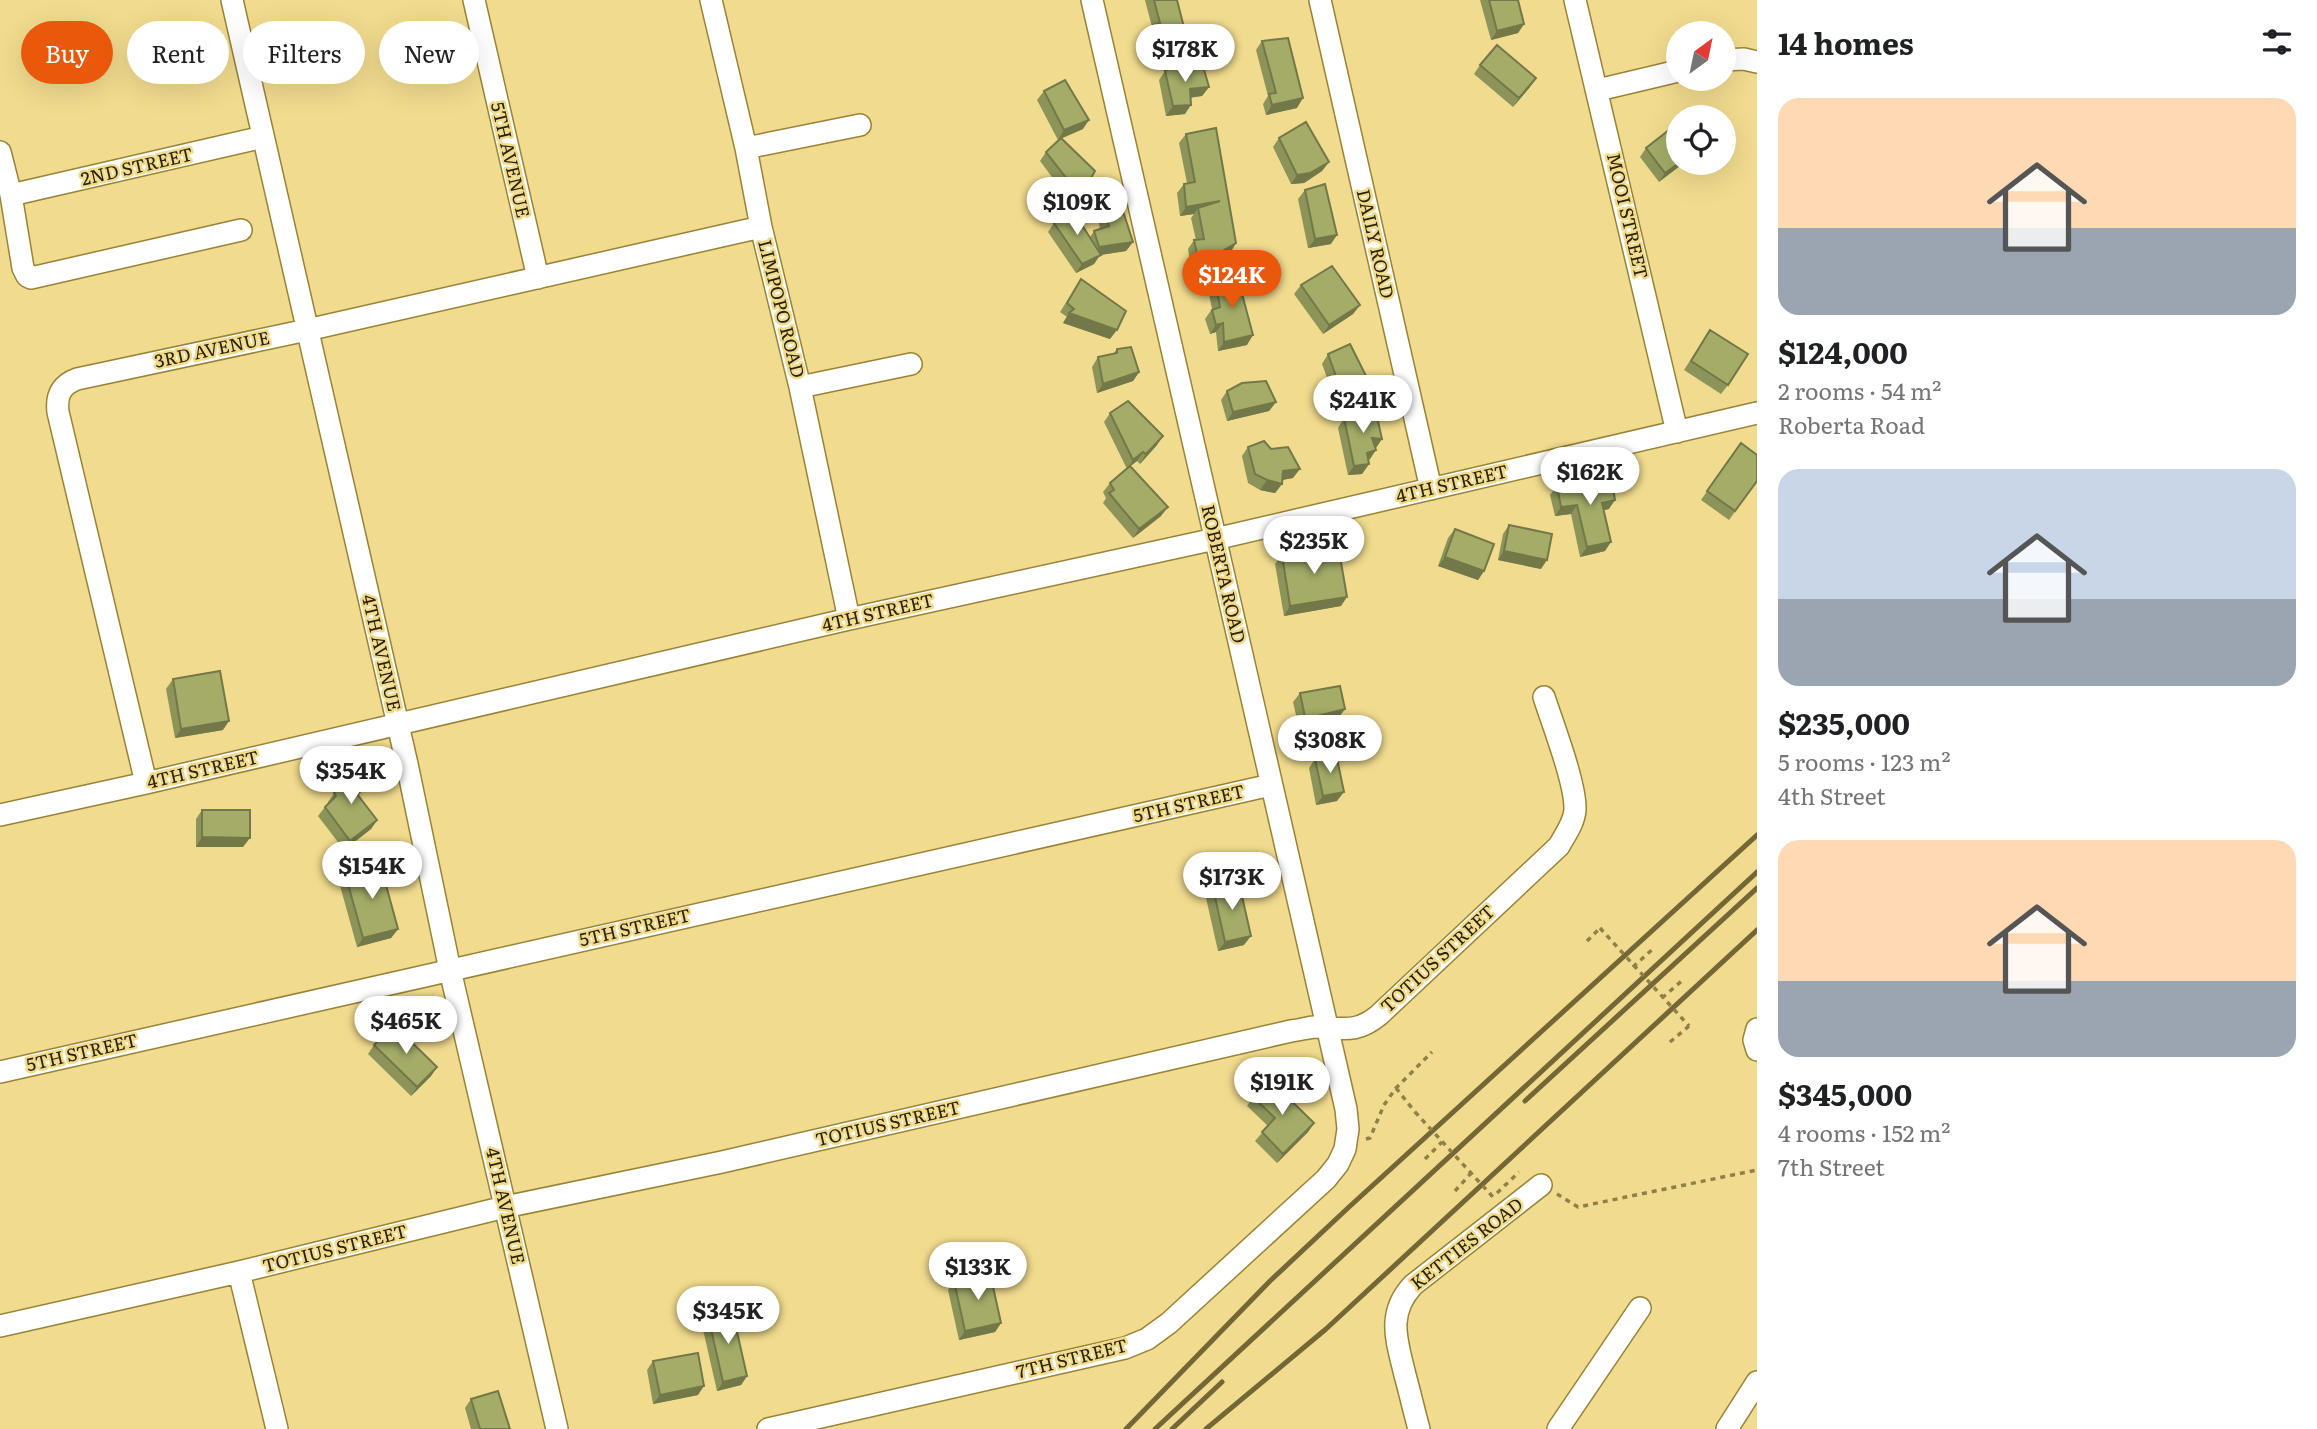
<!DOCTYPE html>
<meta charset="utf-8">
<style>
:root{--surface:#fff;--page:#f2f2f2;--text:#202124;--muted:#757577;--accent:#ea580c}
body{margin:0;font-family:Literata,serif;background:var(--page);color:var(--text);height:100vh;display:flex;flex-direction:column;font-size:26px;white-space:nowrap}
*{box-sizing:border-box;margin:0}
p{font-size:23px;color:var(--muted)}
.icon{flex:none;width:38px;height:38px;fill:none;stroke:currentColor;stroke-width:2;stroke-linecap:round;stroke-linejoin:round}
.map{position:relative;flex:1;overflow:hidden}
.side{display:flex;flex-direction:column;background:var(--surface);width:560px}
.side>*{flex:none}
.top-card{position:absolute;left:21px;top:21px;width:665px;height:63px;display:flex;gap:14px}
.needle{width:46px;rotate:33deg}
.controls{position:absolute;left:1666px;top:21px;display:grid;gap:14px}
.controls a{display:grid;place-items:center;width:70px;height:70px;border-radius:50%;background:var(--surface);box-shadow:0 7px 28px #0002;font-size:35px}
.price{position:absolute;translate:-50% -60px;padding:0 16px;border-radius:24px;background:#fff;color:#222;font-size:23px;line-height:46px;filter:drop-shadow(0 2px 4px #0008)}
.price::after{content:'';position:absolute;left:50%;top:42px;width:21px;height:16px;margin-left:-10px;background:inherit;clip-path:polygon(0 0,100% 0,50% 100%)}
.price.current{background:var(--accent);color:#fff}
ul{padding:0;list-style:none}
li{display:grid;align-content:center;gap:14px;height:371px;padding:0 21px}
li span{display:grid;place-items:center;height:217px;border-radius:21px;color:#555}
li>.icon{margin-inline-start:auto}
span .icon{width:126px;height:126px;fill:#fffc;stroke-width:1}
li b{font-size:30px}
h2{display:flex;justify-content:space-between;align-items:center;height:84px;padding:0 21px;font-size:30px}
.pill{padding:0 24px;border-radius:32px;background:var(--surface);box-shadow:0 7px 28px #0002;font-size:24px;line-height:63px}
.pill.current{background:var(--accent);color:#fff}
main{display:flex;flex:1;min-height:0}
.map>svg:first-child{display:block}
</style>
<main>
<div class="map">
<svg width="1757" height="1429" viewBox="0 0 1757 1429">
<rect width="100%" height="100%" fill="#f1db8e"/>
<g fill="none" stroke-linecap="round" stroke-linejoin="round">
<g stroke="#988336" stroke-width="24">
<path id="minor" d="M 232,0 L 407,764 L 450,970 L 557,1429
M 474,0 L 538,278
M 711,0 L 746,148 L 761,227 L 800,387 L 849,619
M 1320,0 L 1431,489
M 1575,0 L 1677,432
M 1724,60 L 1744,59 L 1757,62
M 1598,90 L 1678,71
M 746,148 L 860,125
M 0,152 L 11,195 L 23,268 L 27,276 L 31,278 L 241,230
M 11,195 L 263,137
M 800,387 L 911,364
M 146,783 L 58,412 C 56,395 61,385 77,379 L 307,330 L 761,227
M 0,815 L 146,783 L 849,619 L 1215,539 L 1757,413
M 1757,1029 L 1754,1040 L 1757,1050
M 0,1072 L 1271,785
M 239,1272 L 277,1429
M 0,1326 L 239,1272 L 505,1207 L 722,1162 L 1291,1031 C 1299,1030 1306,1028 1314,1027 C 1341,1027 1355,1035 1379,1015 L 1559,846 C 1565,835 1574,823 1575,810 C 1576,784 1553,725 1544,697
M 768,1429 L 1125,1348 L 1147,1339 L 1169,1323 L 1326,1179 L 1338,1164 L 1345,1149 L 1348,1129 L 1346,1109 L 1092,0
M 1419,1429 C 1414,1411 1410,1393 1405,1375 C 1397,1341 1386,1314 1413,1285 L 1541,1185
M 1558,1429 L 1640,1308
M 1727,1429 L 1757,1382"/>
</g>
<path stroke="#8f8049" stroke-width="3.5" stroke-dasharray="5 5" stroke-linecap="butt" d="M 1587,941 L 1600,928
M 1633,967 L 1655,947
M 1662,998 L 1684,979
M 1670,1042 L 1689,1026
M 1396,1088 L 1415,1112
M 1366,1139 L 1370,1138 L 1384,1105 L 1396,1088 L 1432,1052
M 1425,1159 L 1442,1142
M 1455,1191 L 1472,1172
M 1497,1193 L 1519,1172
M 1557,1194 L 1578,1207 L 1757,1170"/>
<use href="#minor" stroke="#fff" stroke-width="21"/>
<path stroke="#746736" stroke-width="5" d="M 1525,1101 L 1757,888
M 1126,1429 L 1270,1281 L 1349,1207 L 1757,835
M 1155,1429 L 1757,872
M 1172,1429 L 1222,1382
M 1206,1429 L 1326,1329 L 1757,930"/>
<path stroke="#8f8049" stroke-width="3.5" stroke-dasharray="5 5" stroke-linecap="butt" d="M 1600,928 L 1689,1026
M 1415,1112 L 1493,1197"/>
</g>
<path fill="#8d9459" d="M 1145,0 L 1177,0 L 1181,49 L 1166,52 L 1163,43 L 1152,48 L 1147,34 L 1152,27 Z
M 1480,0 L 1518,0 L 1524,24 L 1518,33 L 1491,40 Z
M 1262,41 L 1297,108 L 1266,115 L 1263,104 L 1268,96 L 1256,50 Z
M 1480,65 L 1530,87 L 1513,107 L 1474,74 Z
M 1165,71 L 1183,73 L 1209,87 L 1202,96 L 1190,98 L 1185,114 L 1166,116 L 1159,80 Z
M 1044,91 L 1083,129 L 1061,138 L 1086,187 L 1079,196 L 1071,188 L 1064,193 L 1040,161 L 1046,152 L 1061,138 L 1058,140 L 1037,100 Z
M 1186,134 L 1236,243 L 1230,253 L 1219,259 L 1218,263 L 1211,272 L 1192,273 L 1188,249 L 1194,240 L 1196,240 L 1191,218 L 1194,214 L 1180,216 L 1177,193 L 1184,184 L 1187,183 L 1179,143 Z
M 1279,138 L 1329,162 L 1322,171 L 1304,183 L 1291,184 L 1273,147 Z
M 1646,148 L 1678,163 L 1659,182 L 1640,157 Z
M 1305,190 L 1331,244 L 1308,248 L 1298,199 Z
M 1103,206 L 1133,242 L 1126,251 L 1100,255 L 1094,264 L 1076,273 L 1048,232 L 1054,223 L 1090,237 L 1094,231 L 1100,229 L 1097,215 Z
M 1081,279 L 1110,339 L 1063,323 L 1067,317 L 1060,312 Z
M 1215,280 L 1247,345 L 1218,351 L 1216,332 L 1210,334 L 1205,319 L 1212,309 L 1208,289 Z
M 1301,285 L 1360,305 L 1353,314 L 1323,334 L 1294,294 Z
M 1710,330 L 1728,385 L 1721,394 L 1684,370 Z
M 1117,349 L 1139,372 L 1133,381 L 1097,393 L 1092,367 L 1098,357 L 1113,354 Z
M 1328,354 L 1371,386 L 1364,396 L 1337,405 L 1322,364 Z
M 1227,391 L 1276,402 L 1269,411 L 1227,421 L 1221,400 Z
M 1110,413 L 1157,445 L 1140,464 L 1137,461 L 1130,466 L 1161,516 L 1133,538 L 1103,503 L 1106,498 L 1103,492 L 1110,483 L 1127,469 L 1104,422 Z
M 1344,418 L 1382,439 L 1375,448 L 1370,459 L 1368,460 L 1369,464 L 1362,474 L 1348,475 L 1338,428 Z
M 1741,443 L 1757,481 L 1729,520 L 1701,500 Z
M 1248,447 L 1271,449 L 1293,478 L 1282,480 L 1282,484 L 1275,493 L 1260,490 L 1248,483 L 1242,456 Z
M 1557,486 L 1609,509 L 1604,510 L 1605,551 L 1580,557 L 1571,514 L 1555,516 L 1550,495 Z
M 1509,525 L 1541,569 L 1498,560 L 1503,534 Z
M 1455,529 L 1484,571 L 1478,580 L 1438,566 L 1448,538 Z
M 1282,555 L 1341,606 L 1284,616 L 1275,564 Z
M 173,679 L 223,730 L 175,738 L 166,689 Z
M 1300,693 L 1345,709 L 1338,718 L 1318,723 L 1319,729 L 1313,738 L 1293,743 L 1291,733 L 1298,724 L 1293,702 Z
M 1315,759 L 1337,801 L 1316,805 L 1309,768 Z
M 337,776 L 367,785 L 358,796 L 377,820 L 371,829 L 344,850 L 318,816 L 328,803 L 328,802 L 335,792 L 331,785 Z
M 202,810 L 243,847 L 196,847 L 196,819 Z
M 345,873 L 398,929 L 391,938 L 357,947 L 339,882 Z
M 1213,888 L 1244,945 L 1218,951 L 1206,898 Z
M 374,1045 L 437,1067 L 431,1076 L 411,1096 L 368,1054 Z
M 1253,1097 L 1314,1123 L 1308,1132 L 1277,1163 L 1255,1141 L 1268,1126 L 1247,1106 Z
M 954,1281 L 1001,1323 L 995,1332 L 959,1340 L 948,1290 Z
M 708,1316 L 747,1376 L 741,1385 L 717,1391 L 702,1325 Z
M 653,1361 L 698,1395 L 653,1404 L 647,1370 Z
M 471,1399 L 510,1429 L 471,1429 L 465,1408 Z"/>
<path fill="#737849" d="M 1524,24 L 1518,33 L 1491,40 L 1497,31 Z
M 1170,34 L 1163,43 L 1152,48 L 1158,39 Z
M 1187,39 L 1181,49 L 1166,52 L 1172,43 Z
M 1536,78 L 1530,87 L 1513,107 L 1519,98 Z
M 1209,87 L 1202,96 L 1183,98 L 1190,89 Z
M 1303,98 L 1297,108 L 1266,115 L 1272,105 Z
M 1191,105 L 1185,114 L 1166,116 L 1173,106 Z
M 1089,120 L 1083,129 L 1058,140 L 1064,130 Z
M 1329,162 L 1322,171 L 1304,183 L 1291,184 L 1297,175 Z
M 1679,163 L 1684,163 L 1659,182 L 1665,173 Z
M 1077,179 L 1071,188 L 1064,193 L 1071,184 Z
M 1220,201 L 1198,208 L 1194,214 L 1180,216 L 1186,207 Z
M 1337,235 L 1331,244 L 1308,248 L 1315,239 Z
M 1133,242 L 1126,251 L 1100,255 L 1094,264 L 1076,273 L 1082,264 L 1092,257 L 1099,247 Z
M 1236,243 L 1230,253 L 1214,262 L 1221,252 Z
M 1199,263 L 1218,263 L 1211,272 L 1192,273 Z
M 1360,305 L 1353,314 L 1323,334 L 1329,325 Z
M 1069,313 L 1117,330 L 1110,339 L 1063,323 Z
M 1223,323 L 1216,332 L 1210,334 L 1216,325 Z
M 1253,335 L 1247,345 L 1218,351 L 1224,342 Z
M 1139,372 L 1133,381 L 1097,393 L 1103,384 Z
M 1371,386 L 1364,396 L 1337,405 L 1343,396 Z
M 1276,402 L 1269,411 L 1227,421 L 1233,412 Z
M 1163,436 L 1157,445 L 1140,464 L 1146,454 Z
M 1372,438 L 1382,439 L 1376,448 L 1365,448 Z
M 1376,450 L 1370,459 L 1361,462 L 1367,453 Z
M 1143,452 L 1137,461 L 1127,469 L 1133,460 Z
M 1369,464 L 1362,474 L 1348,475 L 1354,466 Z
M 1300,469 L 1293,478 L 1276,481 L 1283,471 Z
M 1267,480 L 1282,484 L 1275,493 L 1260,490 Z
M 1615,500 L 1609,509 L 1596,512 L 1602,503 Z
M 1577,505 L 1571,514 L 1555,516 L 1561,507 Z
M 1168,507 L 1161,516 L 1133,538 L 1139,529 Z
M 1611,542 L 1605,551 L 1580,557 L 1587,547 Z
M 1504,551 L 1547,560 L 1541,569 L 1498,560 Z
M 1445,557 L 1484,571 L 1478,580 L 1438,566 Z
M 1347,597 L 1341,606 L 1284,616 L 1290,606 Z
M 1345,709 L 1338,718 L 1311,725 L 1317,716 Z
M 229,721 L 223,730 L 175,738 L 181,729 Z
M 1319,729 L 1313,738 L 1293,743 L 1300,734 Z
M 1344,792 L 1337,801 L 1316,805 L 1323,796 Z
M 377,820 L 371,829 L 344,850 L 350,841 Z
M 202,837 L 250,838 L 243,847 L 196,847 Z
M 398,929 L 391,938 L 357,947 L 363,938 Z
M 1251,936 L 1244,945 L 1218,951 L 1225,942 Z
M 437,1067 L 431,1076 L 411,1096 L 417,1087 Z
M 1314,1123 L 1308,1132 L 1277,1163 L 1283,1154 Z
M 1001,1323 L 995,1332 L 959,1340 L 965,1331 Z
M 747,1376 L 741,1385 L 717,1391 L 723,1382 Z
M 704,1386 L 698,1395 L 653,1404 L 660,1395 Z"/>
<path fill="#a4ac68" stroke="#737849" stroke-width="2" d="M 1154,0 L 1177,0 L 1187,39 L 1172,43 L 1170,34 L 1158,39 L 1153,25 L 1160,23 Z
M 1489,0 L 1518,0 L 1524,24 L 1497,31 Z
M 1288,38 L 1303,98 L 1272,105 L 1269,94 L 1276,93 L 1262,41 Z
M 1497,45 L 1536,78 L 1519,98 L 1480,65 Z
M 1181,62 L 1183,73 L 1203,66 L 1209,87 L 1190,89 L 1191,105 L 1173,106 L 1165,71 Z
M 1065,80 L 1089,120 L 1064,130 L 1044,91 Z
M 1306,122 L 1329,162 L 1310,173 L 1297,175 L 1279,138 Z
M 1678,123 L 1679,163 L 1665,173 L 1646,148 Z
M 1216,128 L 1236,243 L 1221,252 L 1218,263 L 1199,263 L 1194,240 L 1204,239 L 1198,208 L 1220,201 L 1186,207 L 1184,184 L 1195,182 L 1186,134 Z
M 1061,138 L 1095,171 L 1086,187 L 1077,179 L 1071,184 L 1046,152 Z
M 1325,184 L 1337,235 L 1315,239 L 1305,190 Z
M 1120,202 L 1133,242 L 1099,247 L 1094,231 L 1109,226 L 1103,206 Z
M 1070,206 L 1101,255 L 1082,264 L 1054,223 Z
M 1332,266 L 1360,305 L 1329,325 L 1301,285 Z
M 1237,275 L 1253,335 L 1224,342 L 1223,323 L 1216,325 L 1212,310 L 1220,307 L 1215,280 Z
M 1081,279 L 1126,311 L 1117,330 L 1069,313 L 1074,309 L 1067,303 Z
M 1710,330 L 1748,354 L 1728,385 L 1691,361 Z
M 1350,344 L 1371,386 L 1343,396 L 1328,354 Z
M 1131,347 L 1139,372 L 1103,384 L 1098,357 L 1117,353 L 1117,349 Z
M 1266,381 L 1276,402 L 1233,412 L 1227,391 L 1242,383 Z
M 1128,401 L 1163,436 L 1146,454 L 1143,452 L 1133,460 L 1110,413 Z
M 1375,408 L 1382,439 L 1372,438 L 1376,450 L 1367,453 L 1369,464 L 1354,466 L 1344,418 Z
M 1264,441 L 1271,449 L 1288,447 L 1300,469 L 1283,471 L 1282,484 L 1267,480 L 1255,474 L 1248,447 Z
M 1741,443 L 1757,455 L 1757,481 L 1735,511 L 1707,491 Z
M 1130,466 L 1168,507 L 1139,529 L 1109,493 L 1114,490 L 1110,483 Z
M 1611,476 L 1615,500 L 1602,503 L 1611,542 L 1587,547 L 1577,505 L 1561,507 L 1557,486 Z
M 1509,525 L 1552,534 L 1547,560 L 1504,551 Z
M 1455,529 L 1494,544 L 1484,571 L 1445,557 Z
M 1338,545 L 1347,597 L 1290,606 L 1282,555 Z
M 220,671 L 229,721 L 181,729 L 173,679 Z
M 1340,686 L 1345,709 L 1317,716 L 1319,729 L 1300,734 L 1298,724 L 1306,722 L 1300,693 Z
M 1336,754 L 1344,792 L 1323,796 L 1315,759 Z
M 351,766 L 367,785 L 357,794 L 377,820 L 350,841 L 325,807 L 336,796 L 334,793 L 344,785 L 337,776 Z
M 202,810 L 250,810 L 250,838 L 202,837 Z
M 380,863 L 398,929 L 363,938 L 345,873 Z
M 1239,883 L 1251,936 L 1225,942 L 1213,888 Z
M 394,1025 L 437,1067 L 417,1087 L 374,1045 Z
M 1270,1080 L 1314,1123 L 1283,1154 L 1262,1132 L 1275,1118 L 1253,1097 Z
M 990,1273 L 1001,1323 L 965,1331 L 954,1281 Z
M 732,1310 L 747,1376 L 723,1382 L 708,1316 Z
M 698,1353 L 704,1386 L 660,1395 L 653,1361 Z
M 498,1391 L 510,1429 L 480,1429 L 471,1399 Z"/>
<g text-anchor="middle" stroke-width="5" stroke-linejoin="round" paint-order="stroke">
<g font-size="18" fill="#292101" stroke="#f1db8e">
<text transform="translate(510 160) rotate(77)" y="6">5TH AVENUE</text>
<text transform="translate(137 167) rotate(-13)" y="6">2ND STREET</text>
<text transform="translate(1627 216) rotate(77)" y="6">MOOI STREET</text>
<text transform="translate(1375 244) rotate(77)" y="6">DAILY ROAD</text>
<text transform="translate(781 309) rotate(76)" y="6">LIMPOPO ROAD</text>
<text transform="translate(212 350) rotate(-12)" y="6">3RD AVENUE</text>
<text transform="translate(1452 484) rotate(-13)" y="6">4TH STREET</text>
<text transform="translate(1223 574) rotate(77)" y="6">ROBERTA ROAD</text>
<text transform="translate(878 613) rotate(-13)" y="6">4TH STREET</text>
<text transform="translate(381 653) rotate(77)" y="6">4TH AVENUE</text>
<text transform="translate(203 770) rotate(-13)" y="6">4TH STREET</text>
<text transform="translate(1189 804) rotate(-13)" y="6">5TH STREET</text>
<text transform="translate(635 928) rotate(-13)" y="6">5TH STREET</text>
<text transform="translate(1438 959) rotate(-43)" y="6">TOTIUS STREET</text>
<text transform="translate(82 1053) rotate(-13)" y="6">5TH STREET</text>
<text transform="translate(888 1124) rotate(-13)" y="6">TOTIUS STREET</text>
<text transform="translate(505 1206) rotate(77)" y="6">4TH AVENUE</text>
<text transform="translate(1467 1244) rotate(-38)" y="6">KETTIES ROAD</text>
<text transform="translate(335 1249) rotate(-14)" y="6">TOTIUS STREET</text>
<text transform="translate(1072 1359) rotate(-14)" y="6">7TH STREET</text>
</g>
</g>
</svg>
<div class="controls">
<a><svg class="needle" viewBox="-14 -14 28 28"><path d="M0-13l5 13h-10z" fill="#e53935"/><path d="M0 13l5-13h-10z" fill="#757577"/></svg></a>
<a><svg class="icon" aria-label="locate" viewBox="0 0 24 24"><circle cx="12" cy="12" r="6"/><path d="M12 2v4M12 18v4M2 12h4M18 12h4"/></svg></a>
</div>
<b class="price" style="left:1185px;top:84px">$178K</b>
<b class="price" style="left:1077px;top:237px">$109K</b>
<b class="price current" style="left:1232px;top:310px">$124K</b>
<b class="price" style="left:1363px;top:435px">$241K</b>
<b class="price" style="left:1590px;top:507px">$162K</b>
<b class="price" style="left:1314px;top:576px">$235K</b>
<b class="price" style="left:1330px;top:775px">$308K</b>
<b class="price" style="left:351px;top:806px">$354K</b>
<b class="price" style="left:372px;top:901px">$154K</b>
<b class="price" style="left:1232px;top:912px">$173K</b>
<b class="price" style="left:406px;top:1056px">$465K</b>
<b class="price" style="left:1282px;top:1117px">$191K</b>
<b class="price" style="left:978px;top:1302px">$133K</b>
<b class="price" style="left:728px;top:1346px">$345K</b>
<div class="top-card">
<a class="pill current">Buy</a>
<a class="pill">Rent</a>
<a class="pill">Filters</a>
<a class="pill">New</a>
</div>
</div>
<section class="side">
<h2>14 homes<svg class="icon" aria-label="filters" viewBox="0 0 24 24"><path d="M4 7h16M4 17h16"/><circle cx="9" cy="7" r="2"/><circle cx="15" cy="17" r="2"/></svg></h2>
<ul>
<li><span style="background:linear-gradient(#ffd9b3 60%,#9aa5b1 0)"><svg class="icon" aria-label="home" viewBox="0 0 24 24"><path d="M3 11l9-7 9 7M6 9v11h12V9"/></svg></span><div><b>$124,000</b><p>2 rooms · 54 m²</p><p>Roberta Road</p></div></li>
<li><span style="background:linear-gradient(#c9d6e8 60%,#9aa5b1 0)"><svg class="icon" aria-label="home" viewBox="0 0 24 24"><path d="M3 11l9-7 9 7M6 9v11h12V9"/></svg></span><div><b>$235,000</b><p>5 rooms · 123 m²</p><p>4th Street</p></div></li>
<li><span style="background:linear-gradient(#ffd9b3 65%,#9aa5b1 0)"><svg class="icon" aria-label="home" viewBox="0 0 24 24"><path d="M3 11l9-7 9 7M6 9v11h12V9"/></svg></span><div><b>$345,000</b><p>4 rooms · 152 m²</p><p>7th Street</p></div></li>
</ul>
</section>
</main>
